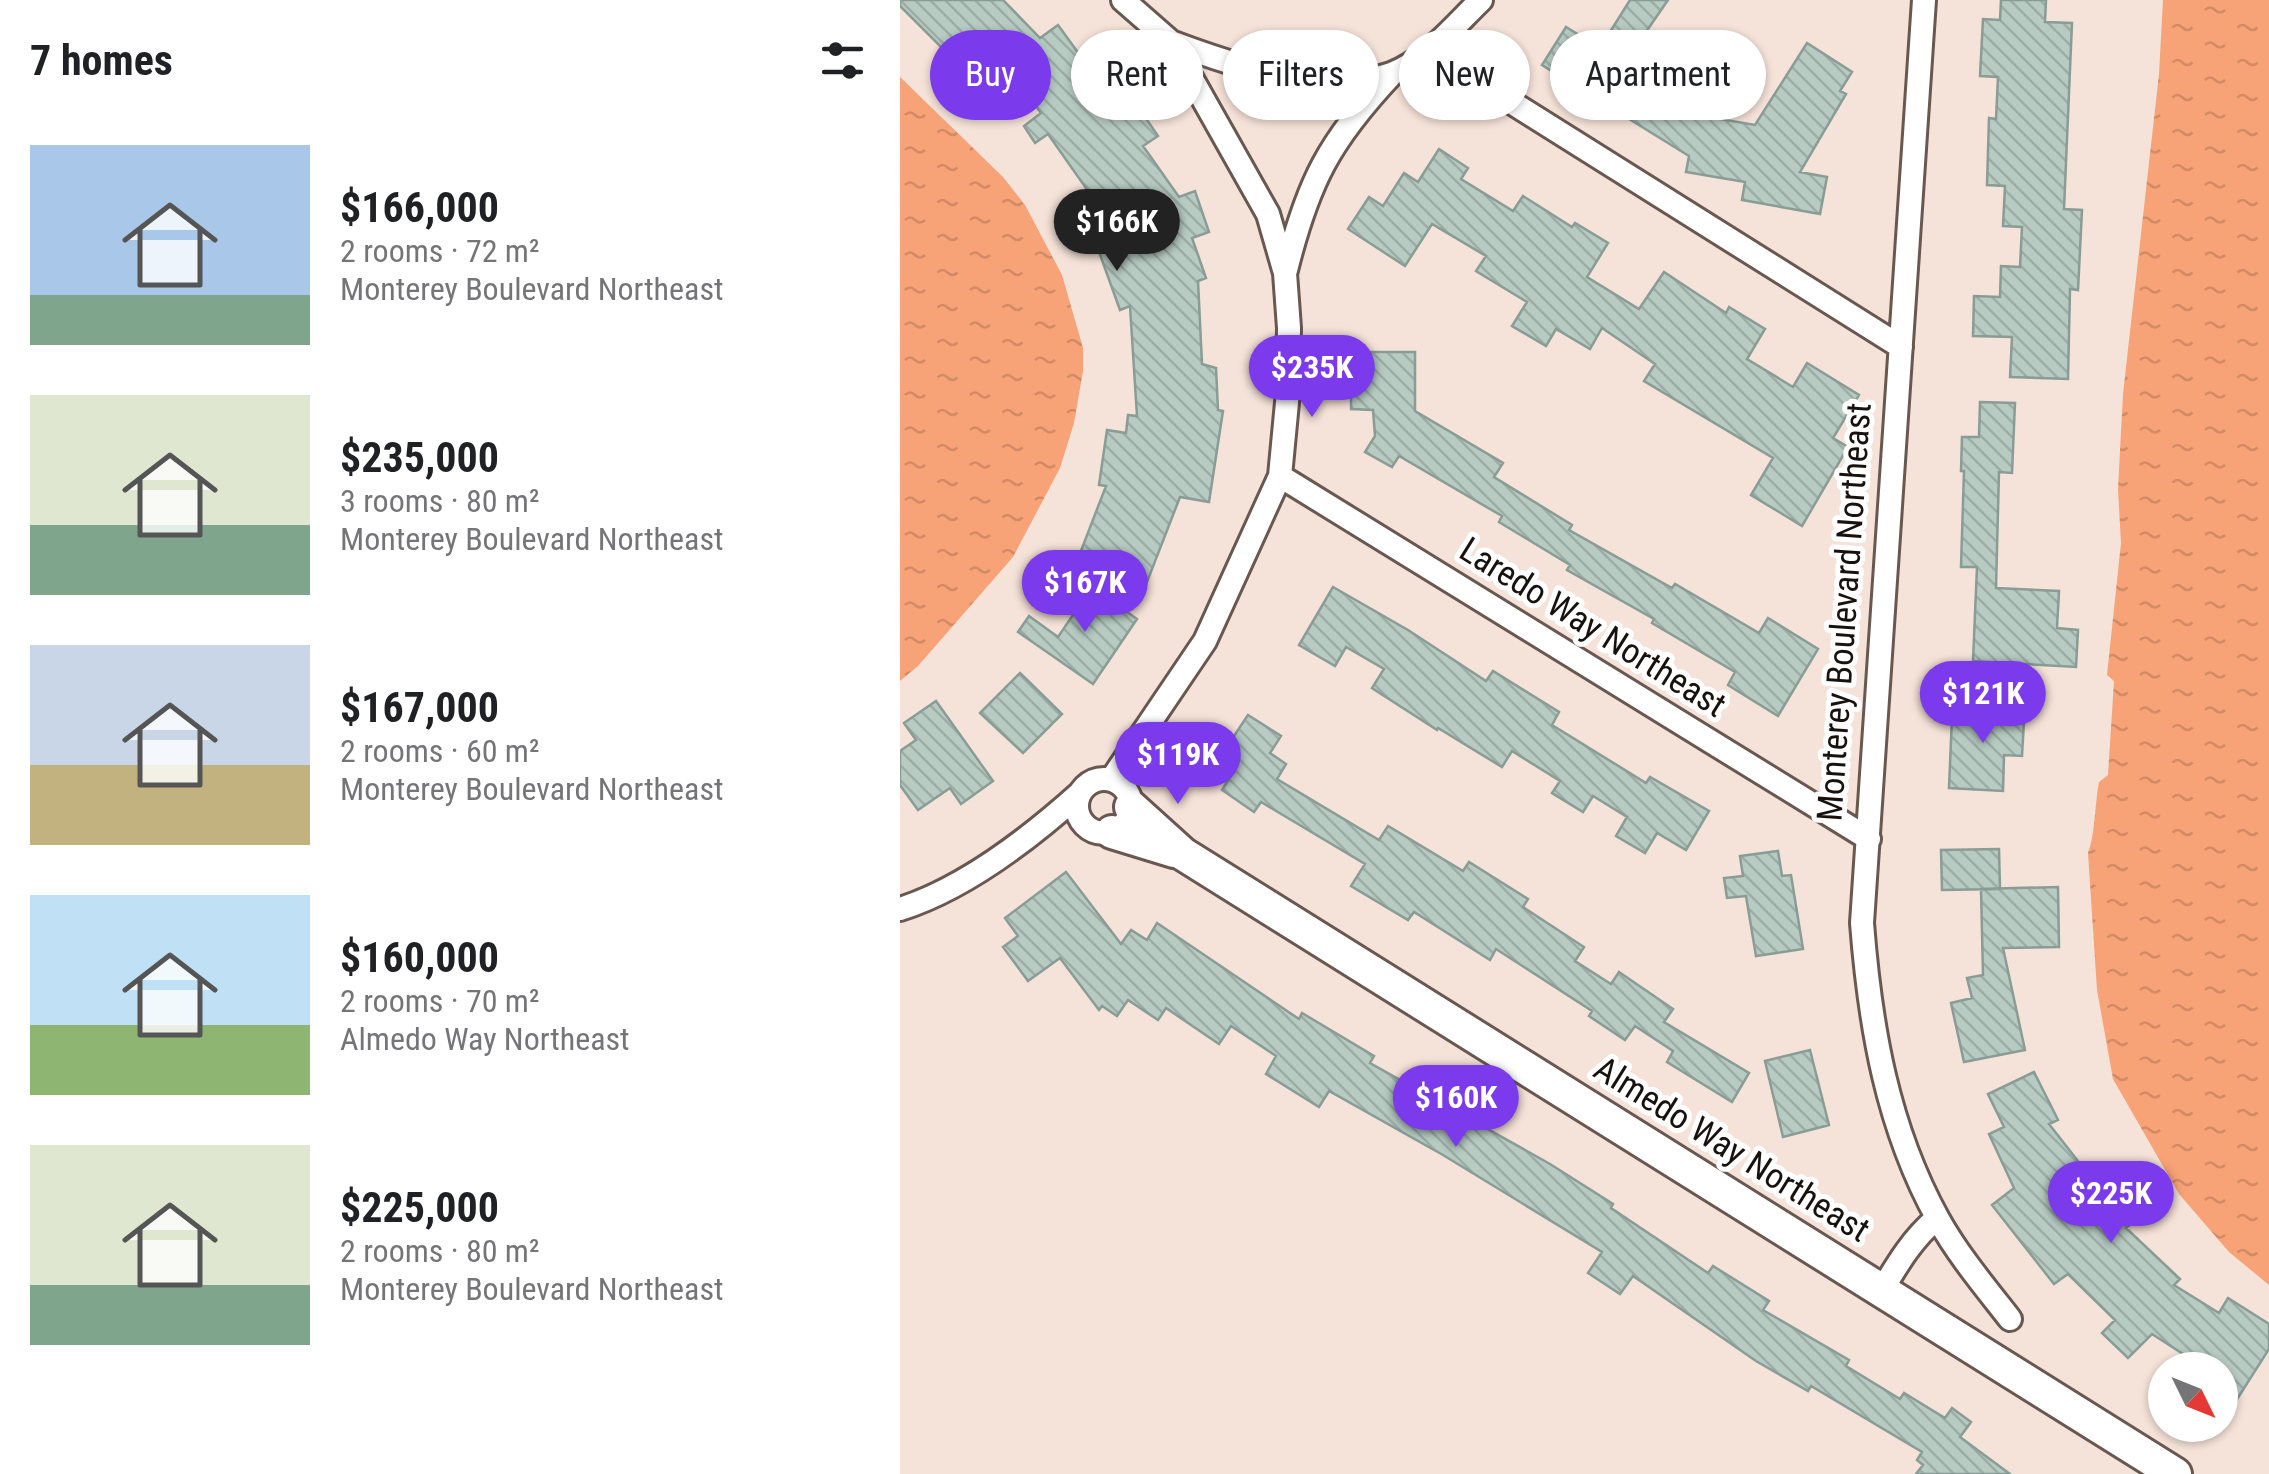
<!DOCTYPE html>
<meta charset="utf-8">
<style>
:root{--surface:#fff;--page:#f2f2f2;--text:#202124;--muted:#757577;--accent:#7c3aed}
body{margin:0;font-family:"Roboto Condensed",sans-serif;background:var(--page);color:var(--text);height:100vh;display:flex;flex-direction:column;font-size:38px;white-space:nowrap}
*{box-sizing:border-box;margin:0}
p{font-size:32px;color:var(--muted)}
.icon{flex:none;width:55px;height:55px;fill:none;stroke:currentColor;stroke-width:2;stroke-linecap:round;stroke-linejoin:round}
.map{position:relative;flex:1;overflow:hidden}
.panel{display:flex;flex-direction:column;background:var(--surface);width:900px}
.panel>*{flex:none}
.hud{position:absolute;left:30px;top:30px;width:950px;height:90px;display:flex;gap:20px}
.needle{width:65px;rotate:133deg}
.fabs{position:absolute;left:1248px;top:1352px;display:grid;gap:20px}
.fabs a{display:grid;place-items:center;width:90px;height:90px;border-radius:50%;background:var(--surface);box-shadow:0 2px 8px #0004;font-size:50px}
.price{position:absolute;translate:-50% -85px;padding:0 22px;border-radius:35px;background:var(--accent);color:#fff;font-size:32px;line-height:65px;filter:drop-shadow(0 2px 5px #0008)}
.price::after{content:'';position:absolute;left:50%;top:60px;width:30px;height:22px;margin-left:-15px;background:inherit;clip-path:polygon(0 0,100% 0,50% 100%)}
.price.current{background:#222;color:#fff}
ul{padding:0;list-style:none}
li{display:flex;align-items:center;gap:30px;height:250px;padding:0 30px}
li span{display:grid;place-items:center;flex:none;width:280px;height:200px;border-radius:0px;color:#555}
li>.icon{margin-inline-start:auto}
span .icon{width:120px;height:120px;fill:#fffc;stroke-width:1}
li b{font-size:42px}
h2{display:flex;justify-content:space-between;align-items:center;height:120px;padding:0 30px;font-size:42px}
.chip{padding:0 35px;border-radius:45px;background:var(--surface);box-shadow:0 2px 8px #0004;font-size:35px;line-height:90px}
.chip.current{background:var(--accent);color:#fff}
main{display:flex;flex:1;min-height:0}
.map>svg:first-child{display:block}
</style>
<main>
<section class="panel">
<h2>7 homes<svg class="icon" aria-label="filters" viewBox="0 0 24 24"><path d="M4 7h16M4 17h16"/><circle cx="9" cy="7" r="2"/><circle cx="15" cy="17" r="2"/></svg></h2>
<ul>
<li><span style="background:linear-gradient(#a9c7e8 75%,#7fa58c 0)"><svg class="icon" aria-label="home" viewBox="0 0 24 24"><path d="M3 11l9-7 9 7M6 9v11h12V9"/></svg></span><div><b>$166,000</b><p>2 rooms · 72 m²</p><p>Monterey Boulevard Northeast</p></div></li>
<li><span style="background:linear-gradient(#dfe7d0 65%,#7fa58c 0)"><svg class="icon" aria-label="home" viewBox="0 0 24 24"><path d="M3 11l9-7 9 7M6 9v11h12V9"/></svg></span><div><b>$235,000</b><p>3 rooms · 80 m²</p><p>Monterey Boulevard Northeast</p></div></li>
<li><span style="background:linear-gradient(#c9d6e8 60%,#c2b280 0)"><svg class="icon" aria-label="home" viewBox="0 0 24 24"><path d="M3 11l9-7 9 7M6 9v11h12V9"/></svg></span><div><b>$167,000</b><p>2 rooms · 60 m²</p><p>Monterey Boulevard Northeast</p></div></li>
<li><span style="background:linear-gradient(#bfe0f5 65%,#8fb573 0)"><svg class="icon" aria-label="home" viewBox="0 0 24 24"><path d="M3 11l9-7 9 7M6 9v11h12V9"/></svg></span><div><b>$160,000</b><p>2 rooms · 70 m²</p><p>Almedo Way Northeast</p></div></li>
<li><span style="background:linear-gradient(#dfe7d0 70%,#7fa58c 0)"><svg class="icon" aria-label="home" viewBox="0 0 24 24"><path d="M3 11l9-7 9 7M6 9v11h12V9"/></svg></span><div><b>$225,000</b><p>2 rooms · 80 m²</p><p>Monterey Boulevard Northeast</p></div></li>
</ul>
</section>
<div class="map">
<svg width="1369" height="1474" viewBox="0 0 1369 1474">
<defs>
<pattern id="water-ripples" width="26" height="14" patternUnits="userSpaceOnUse" patternTransform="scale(2.5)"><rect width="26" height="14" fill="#f7a377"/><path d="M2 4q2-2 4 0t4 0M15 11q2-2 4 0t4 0" fill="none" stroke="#d38b66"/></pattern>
<pattern id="building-back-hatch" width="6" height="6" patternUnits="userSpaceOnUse" patternTransform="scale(2.5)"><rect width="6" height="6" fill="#b7cbc3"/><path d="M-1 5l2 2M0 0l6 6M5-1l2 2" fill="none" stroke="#9dada6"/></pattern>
</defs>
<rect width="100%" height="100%" fill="#f5e2d8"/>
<path fill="url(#water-ripples)" d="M 1263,0 L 1369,0 L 1369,1285 L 1329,1252 L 1279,1194 L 1213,1079 L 1197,990 L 1188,853 C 1195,836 1195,802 1199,782 L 1208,775 L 1214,681 L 1207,675 L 1221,543 L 1218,489 L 1223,394 L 1259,74 Z
M 0,77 L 103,177 L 125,205 L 162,275 L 183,348 L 183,371 L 174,423 L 160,468 L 113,557 L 18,666 L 0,681 Z"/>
<path fill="url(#building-back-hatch)" stroke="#899c95" stroke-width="2.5" d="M 0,0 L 103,0 L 140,38 L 158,25 L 224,116 L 238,107 L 258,136 L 243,146 L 279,197 L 295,191 L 309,232 L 292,238 L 306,278 L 298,281 L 302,364 L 316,368 L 318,410 L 323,411 L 309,502 L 280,497 L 247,582 L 179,556 L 206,486 L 199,485 L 207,430 L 226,433 L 228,415 L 237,416 L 230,306 L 220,310 L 198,249 L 216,242 L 207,218 L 148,134 L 135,143 L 124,126 L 141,113 L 94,49 L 69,75 L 0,6 Z
M 730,0 L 768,0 L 737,45 L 763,61 L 751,80 L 786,101 L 779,112 L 855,125 L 907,43 L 952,72 L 940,91 L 946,94 L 900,172 L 927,177 L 920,214 L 842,200 L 845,182 L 786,172 L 789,156 L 642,65 L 666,27 L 700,48 Z
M 1101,0 L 1146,0 L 1145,22 L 1172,23 L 1164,209 L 1182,210 L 1178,290 L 1170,289 L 1168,379 L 1110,377 L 1112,337 L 1073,336 L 1074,296 L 1100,297 L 1101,266 L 1120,267 L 1122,227 L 1103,226 L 1105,186 L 1087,185 L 1089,118 L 1096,119 L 1098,77 L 1080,76 L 1083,19 L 1100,20 Z
M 539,149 L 568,168 L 561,179 L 613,211 L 623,196 L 672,227 L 675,223 L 708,243 L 687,277 L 739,309 L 764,272 L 826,313 L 829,307 L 865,329 L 847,359 L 893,387 L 907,363 L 959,395 L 933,438 L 948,447 L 902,526 L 851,495 L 873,458 L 744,381 L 755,364 L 702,328 L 690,349 L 656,329 L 646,346 L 612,326 L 627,302 L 576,271 L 586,256 L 532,224 L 505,266 L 448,229 L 469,197 L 483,206 L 504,173 L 518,182 Z
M 451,352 L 515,352 L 515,411 L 603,463 L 594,477 L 672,525 L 669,530 L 772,588 L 775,584 L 859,633 L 868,618 L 918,649 L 878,716 L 828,685 L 835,672 L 752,623 L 754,619 L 667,570 L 670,565 L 599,522 L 602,516 L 499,456 L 492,467 L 465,452 L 475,436 L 473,410 L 451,409 Z
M 1080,402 L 1115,403 L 1112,473 L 1099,472 L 1096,588 L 1159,591 L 1157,628 L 1178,630 L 1176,667 L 1073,661 L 1077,567 L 1061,567 L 1064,471 L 1061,471 L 1062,437 L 1079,437 Z
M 192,587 L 237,619 L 193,684 L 118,632 L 129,616 L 158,637 Z
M 433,587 L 508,630 L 586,681 L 593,671 L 659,712 L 652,725 L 746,783 L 750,777 L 809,811 L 786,850 L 757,833 L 745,853 L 716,836 L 727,817 L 693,796 L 683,812 L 652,793 L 660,781 L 612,751 L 602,767 L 538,728 L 537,730 L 472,688 L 484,669 L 446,647 L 435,666 L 399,645 Z
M 120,673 L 162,714 L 123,753 L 80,713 Z
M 1071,700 L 1107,702 L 1106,720 L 1124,721 L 1122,756 L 1104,755 L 1103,791 L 1049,788 L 1052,717 L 1070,718 Z
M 36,701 L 93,781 L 61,804 L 50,788 L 18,810 L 0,785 L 0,751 L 16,740 L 4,723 Z
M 348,715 L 381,736 L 370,753 L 386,764 L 377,779 L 479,840 L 488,826 L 563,871 L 569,862 L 628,899 L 623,907 L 684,947 L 675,961 L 711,984 L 719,972 L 773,1009 L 764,1022 L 849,1073 L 832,1102 L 767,1062 L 773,1051 L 735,1026 L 725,1040 L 689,1016 L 692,1011 L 596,949 L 590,960 L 514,912 L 508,920 L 451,886 L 465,864 L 361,802 L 354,812 L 322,790 L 332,774 L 316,763 Z
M 1099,849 L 1100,889 L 1042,890 L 1041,850 Z
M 878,851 L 882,876 L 891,875 L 903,949 L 856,956 L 846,896 L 827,898 L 824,878 L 843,876 L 840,856 Z
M 166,872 L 221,944 L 231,930 L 247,940 L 257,923 L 399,1019 L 402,1013 L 474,1056 L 470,1063 L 650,1164 L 713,1204 L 711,1208 L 808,1273 L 813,1266 L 869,1301 L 863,1310 L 949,1360 L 946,1366 L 1000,1399 L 1004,1393 L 1045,1418 L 1052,1408 L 1071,1422 L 1060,1437 L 1110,1474 L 1016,1474 L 1023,1465 L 1017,1460 L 1022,1452 L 911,1386 L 908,1391 L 856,1361 L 733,1276 L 720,1294 L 688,1273 L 702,1252 L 543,1155 L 429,1091 L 419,1107 L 366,1074 L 376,1056 L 331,1026 L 319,1044 L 266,1008 L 258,1020 L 228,1000 L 217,1016 L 202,1006 L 199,1010 L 160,958 L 128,981 L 103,947 L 118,936 L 105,918 Z
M 1158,887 L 1159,947 L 1103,948 L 1125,1050 L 1064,1062 L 1051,1003 L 1072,998 L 1067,978 L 1083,975 L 1081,889 Z
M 910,1050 L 929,1125 L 883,1137 L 865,1061 Z
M 1134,1072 L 1158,1120 L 1149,1124 L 1192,1179 L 1207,1167 L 1219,1183 L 1234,1171 L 1259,1203 L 1226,1228 L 1280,1279 L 1274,1285 L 1319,1313 L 1328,1298 L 1369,1324 L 1369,1349 L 1320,1426 L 1320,1370 L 1308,1370 L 1252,1334 L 1228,1358 L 1202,1333 L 1215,1320 L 1168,1274 L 1154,1284 L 1092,1205 L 1114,1188 L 1089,1134 L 1104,1127 L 1088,1094 Z"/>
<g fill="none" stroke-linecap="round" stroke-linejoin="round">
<g stroke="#685850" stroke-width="28">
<path id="street" d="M 1024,0 L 962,923 C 970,1026 987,1127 1038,1219 C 1058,1255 1085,1287 1110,1319
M 271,42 C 332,65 426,97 491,74 C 526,61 555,25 581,0
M 528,50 L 1001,347
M 386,270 C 408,182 429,141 492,74
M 380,476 L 969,839
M177 806a27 27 0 1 1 54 0a27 27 0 1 1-54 0Z
M 211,780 L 305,641 L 380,476 L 388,392 L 389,328 L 385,273 L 368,214 L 271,42 L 223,0
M 0,909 C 63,889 130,838 179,794
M 982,1290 C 998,1263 1013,1238 1037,1218"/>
</g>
<g stroke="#685850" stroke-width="38">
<path id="secondary" d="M 231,807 L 283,854 L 1275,1474
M 212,832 L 274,851"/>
</g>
<use href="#street" stroke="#fff" stroke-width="22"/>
<use href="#secondary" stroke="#fff" stroke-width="32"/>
</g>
<g text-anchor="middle" stroke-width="10" stroke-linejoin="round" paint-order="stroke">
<g font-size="35" fill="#18120f" stroke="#fff">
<text transform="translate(944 612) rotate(-86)" y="12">Monterey Boulevard Northeast</text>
<text transform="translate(693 627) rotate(32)" y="12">Laredo Way Northeast</text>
<text transform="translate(832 1149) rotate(32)" y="12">Almedo Way Northeast</text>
</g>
</g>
</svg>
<div class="fabs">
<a><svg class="needle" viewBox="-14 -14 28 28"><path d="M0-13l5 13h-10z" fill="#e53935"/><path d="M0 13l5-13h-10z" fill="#757577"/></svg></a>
</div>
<b class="price current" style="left:217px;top:274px">$166K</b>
<b class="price" style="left:412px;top:420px">$235K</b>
<b class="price" style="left:185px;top:635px">$167K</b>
<b class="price" style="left:1083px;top:746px">$121K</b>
<b class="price" style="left:278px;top:807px">$119K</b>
<b class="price" style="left:556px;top:1150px">$160K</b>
<b class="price" style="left:1211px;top:1246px">$225K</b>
<div class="hud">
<a class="chip current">Buy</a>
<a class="chip">Rent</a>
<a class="chip">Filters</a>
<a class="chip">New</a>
<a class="chip">Apartment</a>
</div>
</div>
</main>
